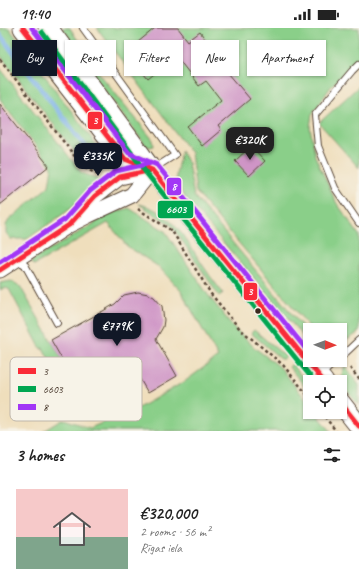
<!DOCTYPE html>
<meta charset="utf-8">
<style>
:root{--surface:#fff;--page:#f2f2f2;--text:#222;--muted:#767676;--line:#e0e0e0;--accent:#111827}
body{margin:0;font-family:Caveat,sans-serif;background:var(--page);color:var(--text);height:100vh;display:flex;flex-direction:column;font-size:15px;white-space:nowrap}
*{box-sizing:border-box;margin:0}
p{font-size:13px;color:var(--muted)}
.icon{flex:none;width:22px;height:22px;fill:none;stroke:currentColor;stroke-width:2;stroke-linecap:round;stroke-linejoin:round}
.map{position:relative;height:403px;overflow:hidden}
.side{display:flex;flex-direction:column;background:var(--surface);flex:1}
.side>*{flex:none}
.hud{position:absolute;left:12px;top:12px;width:335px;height:36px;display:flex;gap:8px}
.needle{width:26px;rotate:91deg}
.controls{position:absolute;left:303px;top:295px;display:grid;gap:8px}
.controls a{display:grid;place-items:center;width:44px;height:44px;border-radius:0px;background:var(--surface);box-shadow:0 1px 3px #0004;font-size:20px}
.price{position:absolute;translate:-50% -34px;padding:0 9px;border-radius:8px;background:var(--accent);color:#fff;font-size:13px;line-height:26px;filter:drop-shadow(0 1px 2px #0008)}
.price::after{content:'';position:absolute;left:50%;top:24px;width:12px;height:9px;margin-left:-6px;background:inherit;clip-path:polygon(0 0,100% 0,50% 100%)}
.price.active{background:#222;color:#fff}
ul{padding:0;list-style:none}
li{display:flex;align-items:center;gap:12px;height:100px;padding:0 16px}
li+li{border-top:1px solid var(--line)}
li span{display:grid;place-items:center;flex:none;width:112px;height:80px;border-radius:0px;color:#555}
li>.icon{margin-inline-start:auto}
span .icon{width:48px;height:48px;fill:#fffc;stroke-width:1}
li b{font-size:17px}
h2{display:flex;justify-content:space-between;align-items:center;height:48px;padding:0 16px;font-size:17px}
.pill{padding:0 14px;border-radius:0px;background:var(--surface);box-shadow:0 1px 3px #0004;font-size:14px;line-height:36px}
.pill.active{background:var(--accent);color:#fff}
.status{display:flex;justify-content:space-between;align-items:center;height:28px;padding:0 20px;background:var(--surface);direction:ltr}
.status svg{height:11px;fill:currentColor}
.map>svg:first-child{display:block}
</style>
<div class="status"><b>19:40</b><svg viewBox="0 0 49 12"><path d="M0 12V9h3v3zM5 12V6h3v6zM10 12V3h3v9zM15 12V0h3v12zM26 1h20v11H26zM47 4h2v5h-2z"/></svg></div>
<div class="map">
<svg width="359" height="403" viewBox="0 0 359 403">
<rect width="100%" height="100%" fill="#f7f3e8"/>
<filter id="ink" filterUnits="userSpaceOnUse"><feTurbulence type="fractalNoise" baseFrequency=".025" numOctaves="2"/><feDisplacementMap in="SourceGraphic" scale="8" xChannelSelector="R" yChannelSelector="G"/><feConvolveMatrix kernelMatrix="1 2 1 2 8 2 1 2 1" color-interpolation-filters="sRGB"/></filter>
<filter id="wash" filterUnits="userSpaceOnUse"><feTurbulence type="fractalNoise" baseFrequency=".012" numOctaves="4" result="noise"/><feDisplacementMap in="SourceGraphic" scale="16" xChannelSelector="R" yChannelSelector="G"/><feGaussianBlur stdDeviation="0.9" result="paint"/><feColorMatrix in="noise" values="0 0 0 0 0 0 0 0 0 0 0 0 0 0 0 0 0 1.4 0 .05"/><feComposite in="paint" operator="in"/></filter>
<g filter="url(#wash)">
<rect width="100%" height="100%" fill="#efdebc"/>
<path fill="#8acf89" stroke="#627c54" d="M 0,0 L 9,0 L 90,108 L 102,127 L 102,143 L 90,140 L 84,136 L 0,27 Z
M 62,0 L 70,0 L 95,40 L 153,112 L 154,118 L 150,119 L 146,118 L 92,45 L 78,22 Z
M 97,0 L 359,0 L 359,31 L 332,57 L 312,86 L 310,99 L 315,128 L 336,174 L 359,207 L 359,304 L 340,317 L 340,302 L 312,302 L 196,164 L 191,125 Z
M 0,40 L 81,144 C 87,148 95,148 100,153 L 72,180 L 27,211 L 11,211 L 6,205 L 6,197 L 9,192 L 49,158 L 52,139 L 0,71 Z
M 359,58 L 359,140 L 319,95 Z
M 181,123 L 188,135 L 194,168 L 307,304 L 310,307 L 308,311 L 306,312 L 184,168 L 176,155 L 176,146 Z
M 139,176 C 173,183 188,216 206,242 C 211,250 217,257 223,265 L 219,268 L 185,217 L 171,197 Z
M 129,180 L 165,203 L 208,267 L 235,301 L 255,320 L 280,339 L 310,377 L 310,384 L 315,384 L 331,403 L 44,403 L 64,391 L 90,400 L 140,379 L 184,354 L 218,329 L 181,263 L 159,239 L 127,218 L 108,195 L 34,237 L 31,233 L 110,186 Z
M 11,253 L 20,258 L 87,375 L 80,382 L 77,383 L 43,320 L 41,321 L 9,261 L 4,260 L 0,262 L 0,255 Z
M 254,302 L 286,329 L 284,331 L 281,331 L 251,305 Z
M 292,336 L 310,359 L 310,365 L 289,339 Z
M 345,338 L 359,357 L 359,377 C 349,365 336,355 345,338 Z"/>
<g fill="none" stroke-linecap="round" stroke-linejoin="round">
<path stroke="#79b1e9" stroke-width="5" d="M 0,7 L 85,118"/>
</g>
<g id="blocks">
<path fill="#cf95c6" d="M 155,0 L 178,0 L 188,13 L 200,4 L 225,37 L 223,39 L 250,71 L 218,98 L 221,102 L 202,118 L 188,99 L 221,72 L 206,53 L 199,58 L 176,28 L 148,51 L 126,24 Z
M 0,76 L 49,138 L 0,177 Z
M 251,118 L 265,133 L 249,148 L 235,133 Z
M 138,264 L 148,266 L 154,269 L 162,278 L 164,292 L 163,299 L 156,311 L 177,348 L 148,365 L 137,346 L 87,375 L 51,312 L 103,283 L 115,276 L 124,267 Z"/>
</g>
</g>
<g filter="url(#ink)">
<use href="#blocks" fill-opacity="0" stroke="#564536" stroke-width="1"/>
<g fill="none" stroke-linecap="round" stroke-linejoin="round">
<g stroke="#564536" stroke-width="8">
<path id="service" d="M 83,0 L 175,127 L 153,141
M 359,36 L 352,43 L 315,87 L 318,118 L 335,160 L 359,195
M 17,232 L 25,237 L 57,295
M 340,330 L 359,312
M 321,347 L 337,332"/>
</g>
<g stroke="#564536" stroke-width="17">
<path id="tertiary" d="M 75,191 L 95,168 L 120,149 L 152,142
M 0,242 L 69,197 L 89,187 L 132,167 L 152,142"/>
</g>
<g stroke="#564536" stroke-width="21">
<path id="primary" d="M 23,0 L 125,131 L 152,142
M 48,0 L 152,142 L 324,354
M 340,374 L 359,398"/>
</g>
<path stroke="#564536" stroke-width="2.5" stroke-dasharray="3 3" stroke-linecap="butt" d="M 0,31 L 83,139 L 99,147
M 138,181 L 172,203 L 211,266 L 240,301 L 283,337 L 310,370
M 350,340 L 359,351
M 321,384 L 336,403"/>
<use href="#service" stroke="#fff" stroke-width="6"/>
<use href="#tertiary" stroke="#fff" stroke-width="15"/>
<use href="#primary" stroke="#fff" stroke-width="19"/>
<g stroke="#f7f3e8" stroke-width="8">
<path id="bus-1" d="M 23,0 L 125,131 L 152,142 L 324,354
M 0,242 L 69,197 L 95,168 L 120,149 L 152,142
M 340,374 L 359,398"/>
</g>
<g stroke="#f7f3e8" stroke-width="8">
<path id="bus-2" d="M 42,4 L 147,146 L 315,354"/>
</g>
<g stroke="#f7f3e8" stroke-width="8">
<path id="bus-3" d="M 32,0 L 129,125 L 157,137 L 310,326
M 0,234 L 64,192 L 90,163 L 116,143 L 151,135"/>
</g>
<use href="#bus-1" stroke="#fa2b37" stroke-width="5"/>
<use href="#bus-2" stroke="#00a651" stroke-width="5"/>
<use href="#bus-3" stroke="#a236f6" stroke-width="5"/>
</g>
</g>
<circle fill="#3b2a1e" stroke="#f7f3e8" stroke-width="1.5" cx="258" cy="283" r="3.5"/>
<rect x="10" y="329" width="132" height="64" rx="6" fill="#f7f3e8" stroke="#bfb7ab" stroke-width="1"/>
<rect x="18" y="340" width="18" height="6" fill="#fa2b37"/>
<rect x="18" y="358" width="18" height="6" fill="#00a651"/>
<rect x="18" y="376" width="18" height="6" fill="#a236f6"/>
<g font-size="11" fill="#3b2a1e">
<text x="43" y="347">3</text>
<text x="43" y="365">6603</text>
<text x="43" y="383">8</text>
</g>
<g stroke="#f7f3e8" stroke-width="1.5">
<rect x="87" y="83" width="16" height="19" rx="4" fill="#fa2b37"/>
<rect x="166" y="149" width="16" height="19" rx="4" fill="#a236f6"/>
<rect x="157" y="172" width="37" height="19" rx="4" fill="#00a651"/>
<rect x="243" y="254" width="15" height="19" rx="4" fill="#fa2b37"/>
</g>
<g font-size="11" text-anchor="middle" font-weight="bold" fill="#fff">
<text x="95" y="96">3</text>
<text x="174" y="162">8</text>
<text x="176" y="185">6603</text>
<text x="250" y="267">3</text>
</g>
</svg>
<div class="controls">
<a><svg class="needle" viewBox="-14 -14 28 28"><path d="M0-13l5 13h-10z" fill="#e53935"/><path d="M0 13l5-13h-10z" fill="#767676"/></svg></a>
<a><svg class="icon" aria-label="locate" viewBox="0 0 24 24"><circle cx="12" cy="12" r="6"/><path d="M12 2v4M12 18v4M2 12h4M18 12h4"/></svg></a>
</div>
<b class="price active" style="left:250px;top:133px">€320K</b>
<b class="price" style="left:98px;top:149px">€335K</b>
<b class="price" style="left:117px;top:319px">€779K</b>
<div class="hud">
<a class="pill active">Buy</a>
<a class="pill">Rent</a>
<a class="pill">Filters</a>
<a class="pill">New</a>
<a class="pill">Apartment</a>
</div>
</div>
<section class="side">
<h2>3 homes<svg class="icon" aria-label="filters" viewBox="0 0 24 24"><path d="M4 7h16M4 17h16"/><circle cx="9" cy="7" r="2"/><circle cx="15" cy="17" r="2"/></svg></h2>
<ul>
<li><span style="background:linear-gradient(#f6c9c9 60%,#7fa58c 0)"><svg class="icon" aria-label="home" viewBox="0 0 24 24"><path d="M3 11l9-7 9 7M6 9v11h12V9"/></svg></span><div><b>€320,000</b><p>2 rooms · 56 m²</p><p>Rīgas iela</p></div></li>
</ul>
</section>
